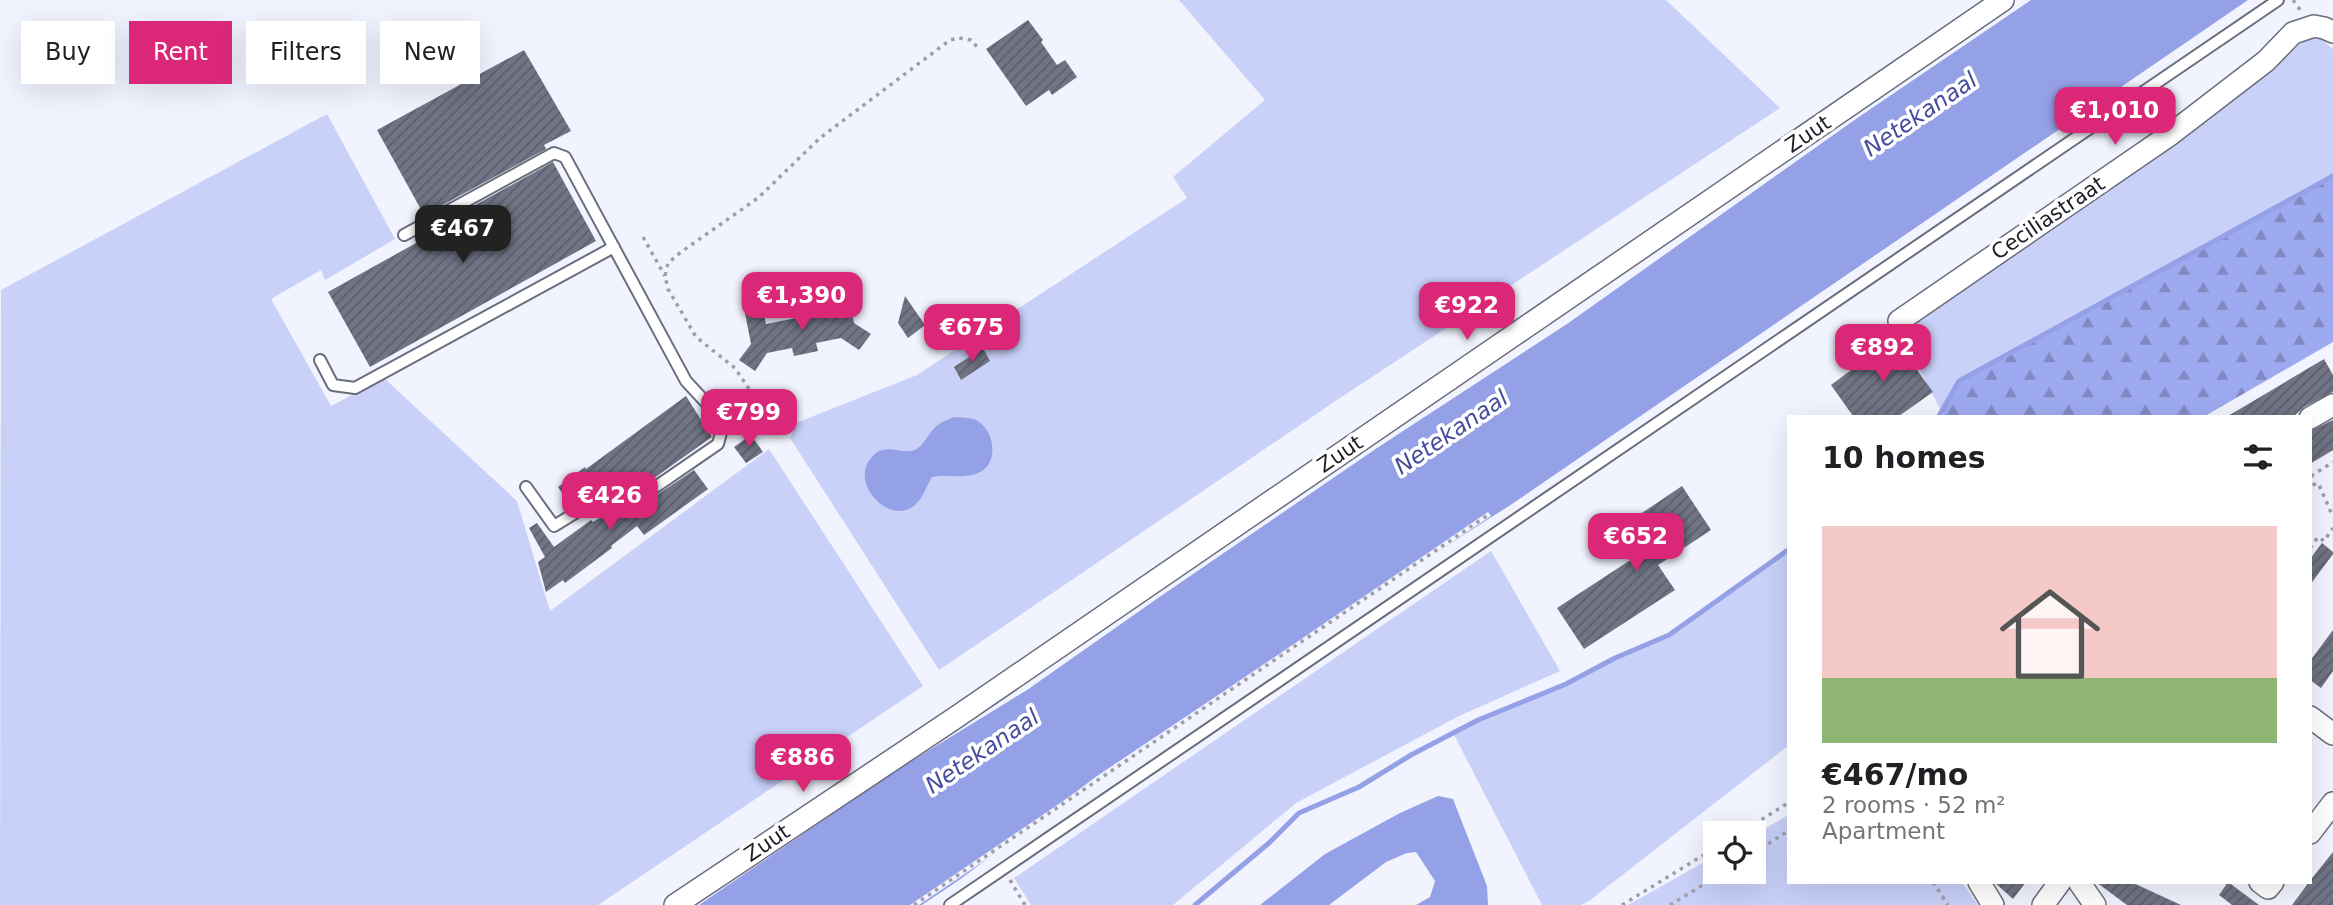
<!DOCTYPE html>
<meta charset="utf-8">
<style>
:root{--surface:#fff;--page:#f6f6f6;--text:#202124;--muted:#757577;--line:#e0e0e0;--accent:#db2777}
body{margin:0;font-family:"DejaVu Sans",sans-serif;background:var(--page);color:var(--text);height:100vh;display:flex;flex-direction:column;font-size:26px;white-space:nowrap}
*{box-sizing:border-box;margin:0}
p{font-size:23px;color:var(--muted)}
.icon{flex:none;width:38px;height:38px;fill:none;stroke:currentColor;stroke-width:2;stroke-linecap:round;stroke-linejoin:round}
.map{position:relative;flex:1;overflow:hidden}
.drawer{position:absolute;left:1787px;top:415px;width:525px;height:469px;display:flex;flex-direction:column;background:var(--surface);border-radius:0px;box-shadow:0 7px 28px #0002}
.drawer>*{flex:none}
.guide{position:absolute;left:21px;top:21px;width:665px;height:63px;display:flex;gap:14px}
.tools{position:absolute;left:1703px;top:821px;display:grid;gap:14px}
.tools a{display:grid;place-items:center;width:63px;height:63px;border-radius:0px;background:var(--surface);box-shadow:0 7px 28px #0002;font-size:35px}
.price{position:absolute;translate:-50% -60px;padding:0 16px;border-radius:14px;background:var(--accent);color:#fff;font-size:23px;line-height:46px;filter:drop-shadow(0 2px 4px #0008)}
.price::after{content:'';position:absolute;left:50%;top:42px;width:21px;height:16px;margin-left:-10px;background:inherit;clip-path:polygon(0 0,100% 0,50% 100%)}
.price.selected{background:#222;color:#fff}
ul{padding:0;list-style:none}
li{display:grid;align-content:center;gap:14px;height:371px;padding:0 35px}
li+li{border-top:2px solid var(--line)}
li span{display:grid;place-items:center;height:217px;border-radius:0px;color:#555}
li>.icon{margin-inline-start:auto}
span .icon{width:126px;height:126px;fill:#fffc;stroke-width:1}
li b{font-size:30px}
h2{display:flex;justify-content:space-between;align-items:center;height:84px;padding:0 35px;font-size:30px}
.chip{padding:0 24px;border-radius:0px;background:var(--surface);box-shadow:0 7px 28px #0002;font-size:24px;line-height:63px}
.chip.selected{background:var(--accent);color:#fff}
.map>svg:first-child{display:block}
</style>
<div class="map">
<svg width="2333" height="905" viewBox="0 0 2333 905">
<defs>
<pattern id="forest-firs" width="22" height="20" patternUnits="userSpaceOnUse" patternTransform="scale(1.75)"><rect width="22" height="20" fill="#9eaaef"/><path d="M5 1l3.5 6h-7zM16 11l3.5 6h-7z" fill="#808ac2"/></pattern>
<pattern id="building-hatch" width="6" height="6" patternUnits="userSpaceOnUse" patternTransform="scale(1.75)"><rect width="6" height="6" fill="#707484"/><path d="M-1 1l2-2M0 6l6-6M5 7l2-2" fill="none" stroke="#5c5f6c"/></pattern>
</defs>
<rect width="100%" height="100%" fill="#f1f3fe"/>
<path fill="#c9d1f9" d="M 1179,0 L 1666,0 L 1780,108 L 1337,400 L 939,670 L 790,438 L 796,423 L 917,375 L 1187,198 L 1173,177 L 1265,100 Z
M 2320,38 L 2333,49 L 2333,176 L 1959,380 L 1942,412 L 1945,416 L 1939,416 L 1942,412 L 1898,330 L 2296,42 Z
M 327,114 L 395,239 L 325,280 L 321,270 L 271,299 L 331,406 L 384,378 L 517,501 L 550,611 L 769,449 L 923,686 L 598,905 L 0,905 L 1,290 Z
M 1788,550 L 1788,746 L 1589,901 L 1581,905 L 1542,905 L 1453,733 L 1478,720 L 1566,684 L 1615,658 L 1669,635 Z
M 1491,551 L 1560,671 L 1459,716 L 1296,803 L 1173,905 L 1031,905 L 1014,878 Z
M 1788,815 L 1788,882 L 1962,882 L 1978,905 L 1628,905 L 1715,856 L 1715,872 L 1754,872 L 1754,835 Z"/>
<path fill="url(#forest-firs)" d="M 2333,176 L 2333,342 L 2205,416 L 1945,416 L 1942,412 L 1959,381 Z"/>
<path fill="#95a1e6" d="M 2031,0 L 2248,0 L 1512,504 L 1329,621 L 1097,776 L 962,878 L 922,905 L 699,905 L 892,773 L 1027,690 L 1158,598 L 1377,448 L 1567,324 L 1853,121 Z
M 954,417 C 960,418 970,417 976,420 C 994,429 999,460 982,471 C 967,480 948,474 932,477 C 927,485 923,498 915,505 C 888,528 844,478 876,453 C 889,443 906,457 918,448 C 926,442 930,430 939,424 C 943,421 949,419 954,417 Z
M 1438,796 L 1453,799 L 1487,886 L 1488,905 L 1416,905 L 1430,897 L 1435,881 L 1416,852 L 1407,853 L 1386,862 L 1329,905 L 1260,905 L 1325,854 L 1400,813 Z"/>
<path fill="#f1f3fe" d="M 1488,512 L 1491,516 L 1099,779 L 1049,817 L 919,905 L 910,905 Z"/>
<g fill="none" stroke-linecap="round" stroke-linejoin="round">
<path stroke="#95a1e6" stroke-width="5" d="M 1939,416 L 1959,381 L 2333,176
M 1195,905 L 1269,843 L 1299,813 L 1359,787 L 1411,755 L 1478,720 L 1566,684 L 1615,658 L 1669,635 L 1788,550"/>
</g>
<path fill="url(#building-hatch)" d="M 1028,20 L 1043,40 L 1041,42 L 1057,65 L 1065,60 L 1077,77 L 1052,95 L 1049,90 L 1026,106 L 986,49 Z
M 524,50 L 571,131 L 544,145 L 546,149 L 424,215 L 377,130 Z
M 553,162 L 596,241 L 370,367 L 328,292 L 434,233 L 432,229 Z
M 843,293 L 848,296 L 854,323 L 871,334 L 859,350 L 841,338 L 816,343 L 818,351 L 794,356 L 792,348 L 767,353 L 755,371 L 739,360 L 751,344 L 745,313 L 758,310 L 764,313 L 766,324 L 832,311 L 830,300 L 833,295 Z
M 905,296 L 925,325 L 908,338 L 898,323 Z
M 1894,338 L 1933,392 L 1899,416 L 1853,416 L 1831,385 Z
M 983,348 L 990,361 L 961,380 L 954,367 Z
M 2324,359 L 2333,375 L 2333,392 L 2304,407 L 2294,416 L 2228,416 Z
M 686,396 L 712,437 L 623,500 L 604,474 L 568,501 L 558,487 L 585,467 L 586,469 Z
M 2333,420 L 2333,450 L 2310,464 L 2310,431 Z
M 751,435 L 763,452 L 746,463 L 734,447 Z
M 694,470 L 708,489 L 644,535 L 637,526 L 611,546 L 612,548 L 565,583 L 563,580 L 546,592 L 538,562 L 545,557 L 529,528 L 537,523 L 554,547 L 591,520 L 593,522 L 606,514 L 620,518 L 626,516 Z
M 1682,486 L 1711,530 L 1658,565 L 1675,590 L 1584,649 L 1557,608 L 1658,542 L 1639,515 Z
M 2322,543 L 2333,552 L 2333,554 L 2310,585 L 2310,559 Z
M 2333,630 L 2333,671 L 2321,688 L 2310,680 L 2310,661 Z
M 2333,852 L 2333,905 L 2292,905 L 2309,882 Z
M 1994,882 L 2026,882 L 2013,899 Z
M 2096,882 L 2131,882 L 2181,905 L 2127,905 Z
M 2228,882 L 2259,905 L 2232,905 L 2219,895 Z"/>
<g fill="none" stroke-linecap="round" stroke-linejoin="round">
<g stroke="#6a6d7d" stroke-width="14">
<path id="service" d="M 404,235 L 554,153 L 565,157 L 686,381 L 724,422 L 756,400
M 320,360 L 333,385 L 355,388 L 614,247
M 526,487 L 554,526 L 593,502 L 622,510 L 718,444 L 724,422
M 950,905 L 2278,0"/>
</g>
<g stroke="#6a6d7d" stroke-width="24">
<path id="minor" d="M 1899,321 L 2171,134 L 2266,61 L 2293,33 L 2314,26 L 2324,28 L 2333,32
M 2310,418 L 2333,405
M 2310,717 L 2333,734
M 2310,833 L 2333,803
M 1979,882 L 1993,905
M 2079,882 L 2095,905
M 2260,882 L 2268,888 L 2273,882
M 675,905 L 955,718 L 2003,0
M 2043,905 L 2060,882"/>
</g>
<path stroke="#9e9fa9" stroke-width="3.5" stroke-dasharray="3.5 5" stroke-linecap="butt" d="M 2293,0 L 2301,11
M 643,237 L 665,276
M 749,389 L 735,368 L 696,337 L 668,289 L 665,276 L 668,263 L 681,252 L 758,198 L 820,138 L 950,40 L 959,38 L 971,40 L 978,48
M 2310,475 L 2315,486 L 2319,485 L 2333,517
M 2311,476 L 2333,462
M 2310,548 L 2318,537 L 2324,541 L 2333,528
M 1740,833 L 1788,803
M 1754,853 L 1788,831
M 1010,880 L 1025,905
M 1933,882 L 1948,905
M 914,905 L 1488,515
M 1622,905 L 1715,848
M 1670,905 L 1724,872"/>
<use href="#service" stroke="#fff" stroke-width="10"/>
<use href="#minor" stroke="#fff" stroke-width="21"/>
</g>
<g text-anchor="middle" stroke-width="7" stroke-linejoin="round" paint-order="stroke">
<g font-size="21" fill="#202128" stroke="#fff">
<text transform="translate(1808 134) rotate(-34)" y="7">Zuut</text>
<text transform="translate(2048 218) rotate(-34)" y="7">Ceciliastraat</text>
<text transform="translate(1340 454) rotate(-34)" y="7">Zuut</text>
<text transform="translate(767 843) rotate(-34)" y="7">Zuut</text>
</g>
<g font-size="23" font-style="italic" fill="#464d9f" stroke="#fff">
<text transform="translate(1920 114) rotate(-34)" y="8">Netekanaal</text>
<text transform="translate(1451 432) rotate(-34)" y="8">Netekanaal</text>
<text transform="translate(982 751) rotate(-34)" y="8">Netekanaal</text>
</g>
</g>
</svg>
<div class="tools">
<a><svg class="icon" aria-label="locate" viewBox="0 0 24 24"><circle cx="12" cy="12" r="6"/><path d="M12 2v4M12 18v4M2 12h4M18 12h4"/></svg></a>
</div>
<b class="price" style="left:2115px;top:147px">€1,010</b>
<b class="price selected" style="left:463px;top:265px">€467</b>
<b class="price" style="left:802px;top:332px">€1,390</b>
<b class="price" style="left:1467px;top:342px">€922</b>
<b class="price" style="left:972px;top:364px">€675</b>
<b class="price" style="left:1883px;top:384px">€892</b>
<b class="price" style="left:749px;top:449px">€799</b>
<b class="price" style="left:610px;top:532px">€426</b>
<b class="price" style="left:1636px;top:573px">€652</b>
<b class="price" style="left:803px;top:794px">€886</b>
<div class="guide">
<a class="chip">Buy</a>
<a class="chip selected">Rent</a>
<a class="chip">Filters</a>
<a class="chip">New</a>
</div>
<section class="drawer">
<h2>10 homes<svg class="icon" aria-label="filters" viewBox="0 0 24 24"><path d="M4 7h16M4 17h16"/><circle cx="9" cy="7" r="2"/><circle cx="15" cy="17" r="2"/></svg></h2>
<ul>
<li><span style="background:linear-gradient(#f6c9c9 70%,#8fb573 0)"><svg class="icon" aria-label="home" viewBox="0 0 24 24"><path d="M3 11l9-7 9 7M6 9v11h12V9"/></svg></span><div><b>€467/mo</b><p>2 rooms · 52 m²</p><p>Apartment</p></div></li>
</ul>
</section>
</div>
